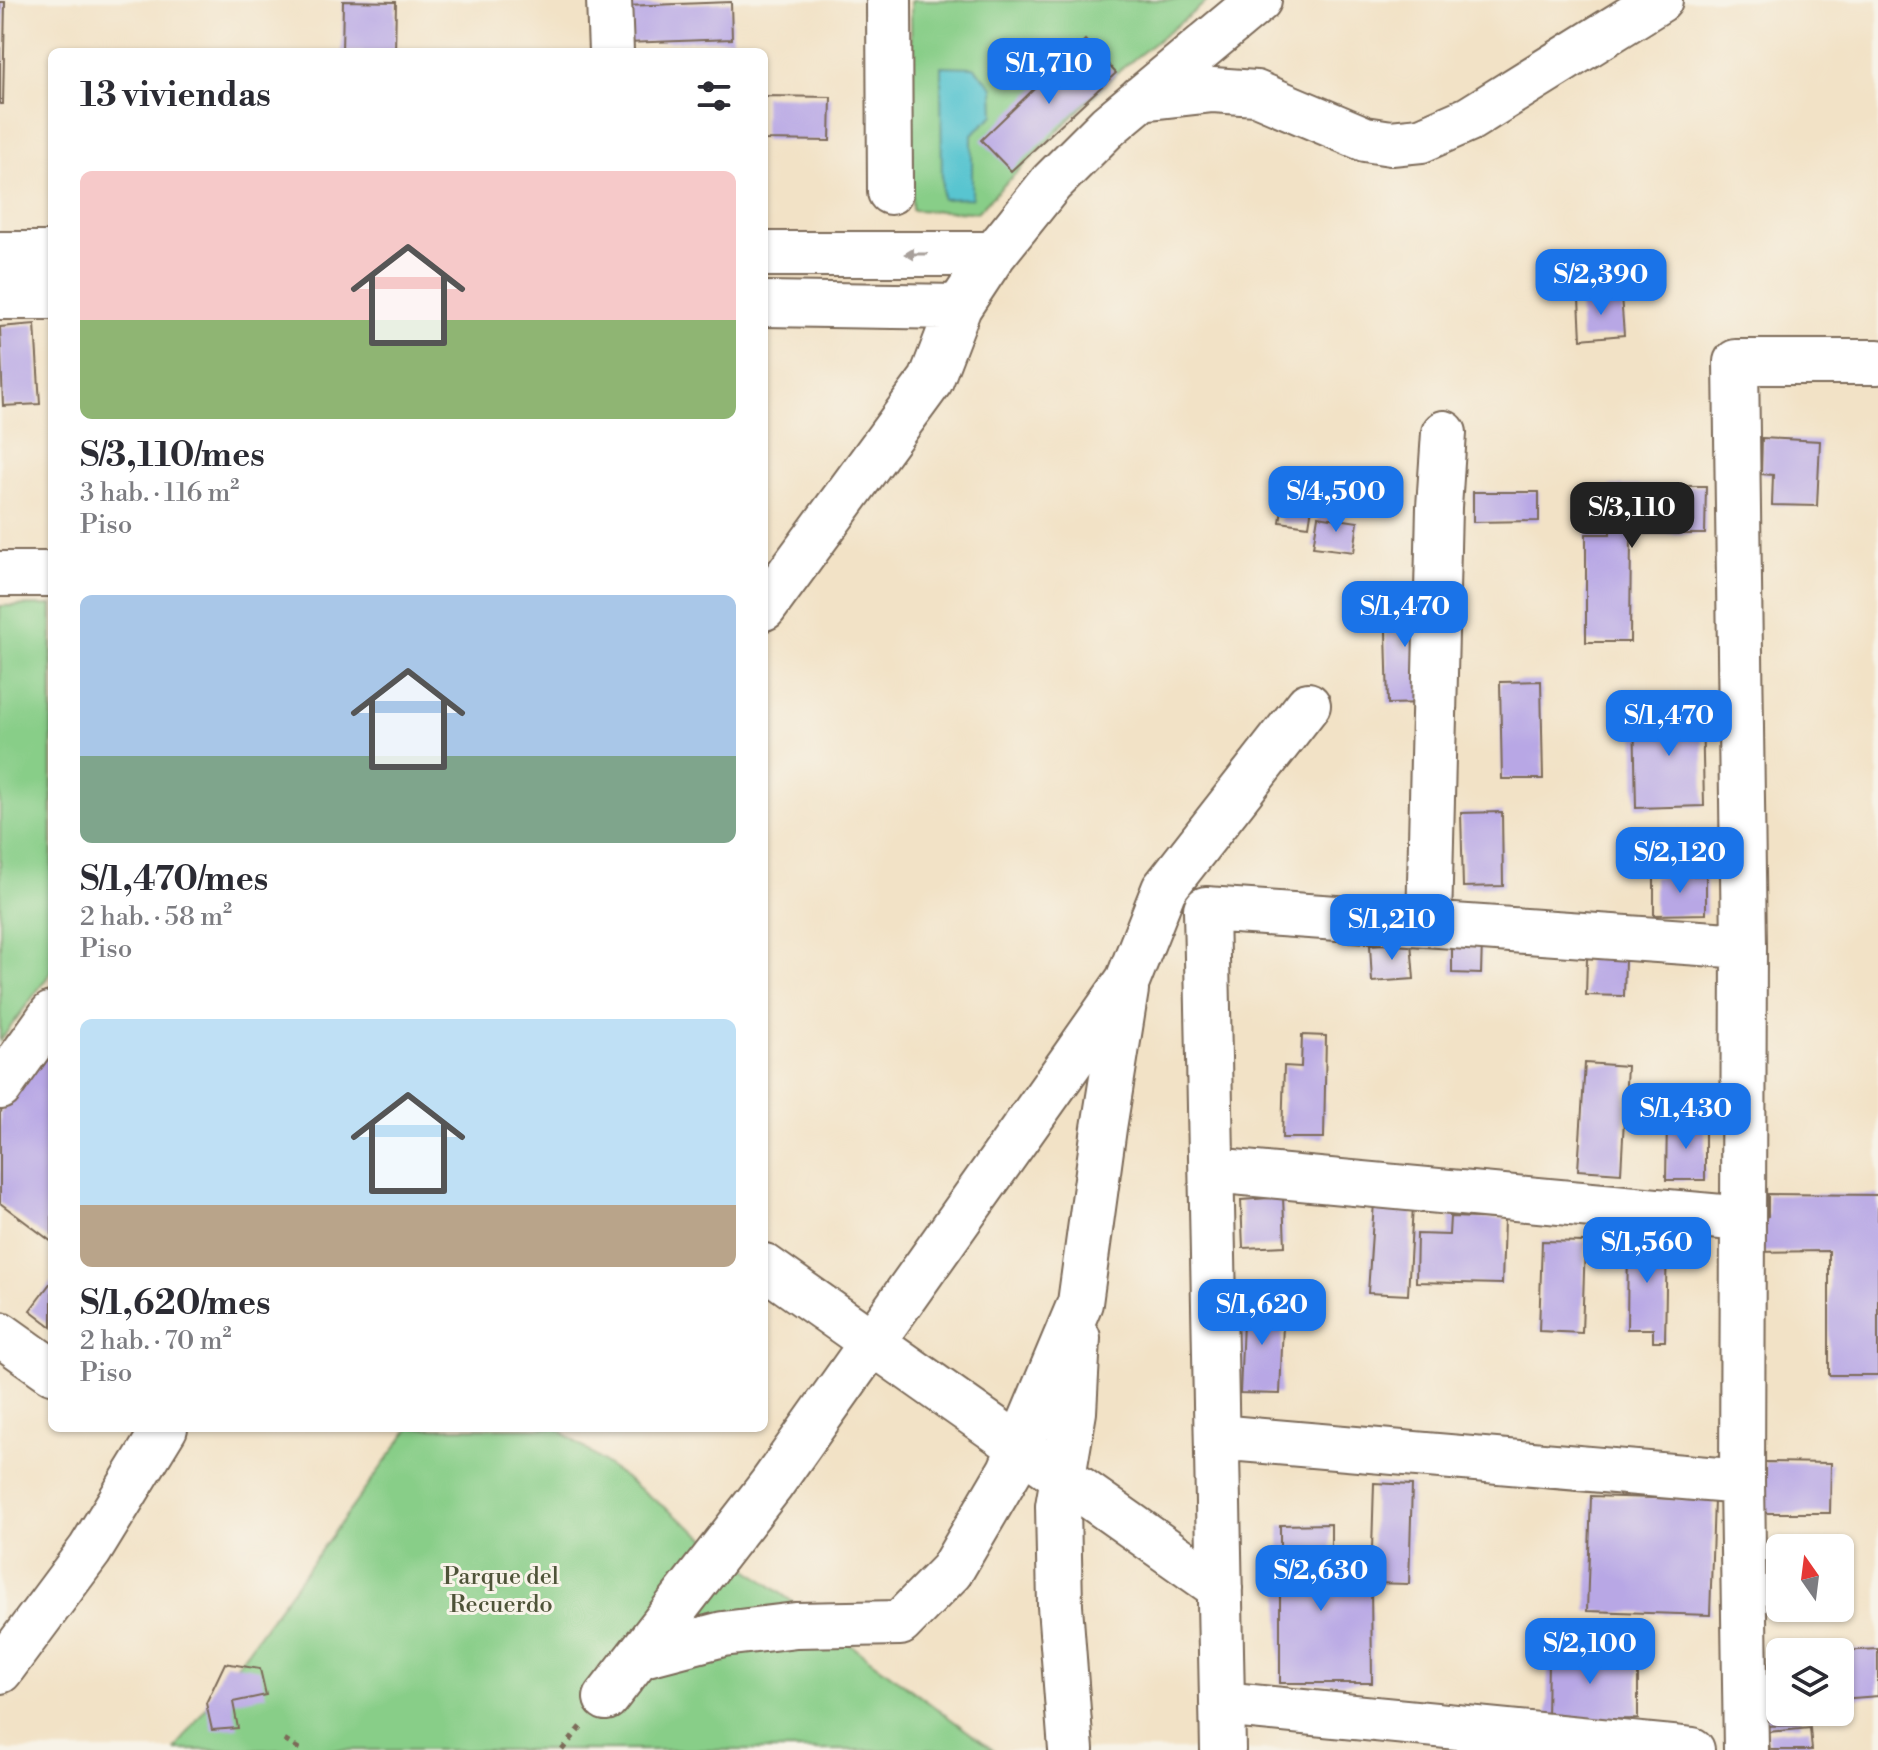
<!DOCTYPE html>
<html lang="es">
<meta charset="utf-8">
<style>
:root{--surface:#fff;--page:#f2f2f3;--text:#2b2b33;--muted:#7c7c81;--accent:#1a73e8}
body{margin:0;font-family:"Libre Bodoni",serif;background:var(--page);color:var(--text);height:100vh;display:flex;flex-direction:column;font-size:30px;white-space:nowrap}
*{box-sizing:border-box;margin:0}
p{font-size:26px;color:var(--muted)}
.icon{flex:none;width:44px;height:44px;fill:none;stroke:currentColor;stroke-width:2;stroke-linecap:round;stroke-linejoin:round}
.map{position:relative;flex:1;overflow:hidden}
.side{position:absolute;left:48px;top:48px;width:720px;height:1384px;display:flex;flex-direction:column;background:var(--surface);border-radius:12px;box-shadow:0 2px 6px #0004}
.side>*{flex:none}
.needle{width:52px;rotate:346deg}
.controls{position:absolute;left:1766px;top:1534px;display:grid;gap:16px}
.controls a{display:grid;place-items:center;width:88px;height:88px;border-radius:12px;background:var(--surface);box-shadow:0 2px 6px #0004;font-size:40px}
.price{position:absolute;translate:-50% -68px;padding:0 18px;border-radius:16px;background:var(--accent);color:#fff;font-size:26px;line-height:52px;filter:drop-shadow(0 2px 4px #0008)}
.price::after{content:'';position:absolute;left:50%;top:48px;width:24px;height:18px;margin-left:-12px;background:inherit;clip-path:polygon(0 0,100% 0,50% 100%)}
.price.active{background:#222;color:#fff}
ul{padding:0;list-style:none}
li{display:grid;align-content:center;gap:16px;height:424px;padding:0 32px}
li span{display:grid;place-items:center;height:248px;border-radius:12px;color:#555}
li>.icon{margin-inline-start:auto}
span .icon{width:144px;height:144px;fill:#fffc;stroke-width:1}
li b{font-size:34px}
h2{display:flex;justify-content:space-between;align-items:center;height:96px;padding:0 32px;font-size:34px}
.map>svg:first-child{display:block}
</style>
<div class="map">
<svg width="1878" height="1750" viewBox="0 0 1878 1750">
<rect width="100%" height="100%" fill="#f7f3e8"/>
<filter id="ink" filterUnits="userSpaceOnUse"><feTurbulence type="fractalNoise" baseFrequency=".0125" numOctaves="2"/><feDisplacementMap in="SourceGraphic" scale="16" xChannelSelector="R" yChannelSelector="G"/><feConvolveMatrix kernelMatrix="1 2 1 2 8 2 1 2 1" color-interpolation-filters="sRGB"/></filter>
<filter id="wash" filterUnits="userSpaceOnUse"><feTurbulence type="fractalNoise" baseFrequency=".006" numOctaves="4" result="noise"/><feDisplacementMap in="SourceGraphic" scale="32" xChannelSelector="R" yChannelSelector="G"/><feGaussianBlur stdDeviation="1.8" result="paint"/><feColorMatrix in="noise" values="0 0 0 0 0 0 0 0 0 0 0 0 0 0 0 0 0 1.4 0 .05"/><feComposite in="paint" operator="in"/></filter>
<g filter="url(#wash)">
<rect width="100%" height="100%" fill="#f2e2c6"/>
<path fill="#88ce88" stroke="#627c53" stroke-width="2" d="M 911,0 L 1209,0 L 1116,73 L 977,212 L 912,210 Z
M 52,605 L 52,971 L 0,1041 L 0,606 Z
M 410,1428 L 557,1428 L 993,1750 L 175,1750 Z"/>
<path fill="#59c5d0" stroke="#4a7877" stroke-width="2" d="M 941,66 L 974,67 L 993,87 L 994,115 L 972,134 L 972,198 L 942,199 Z"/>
<g id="blocks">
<path fill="#b8a7e5" d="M 343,1 L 396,2 L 395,52 L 342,52 Z
M 0,2 L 5,2 L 3,104 L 0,104 Z
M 731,2 L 732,39 L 626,43 L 625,6 Z
M 1085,40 L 1116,73 L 1011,171 L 981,140 Z
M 764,96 L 831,97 L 830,141 L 764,140 Z
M 1621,296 L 1624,335 L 1581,339 L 1579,299 Z
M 35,324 L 40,404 L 3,406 L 0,327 Z
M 1762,438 L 1820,441 L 1817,506 L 1772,505 L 1773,475 L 1761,474 Z
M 1610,486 L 1706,486 L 1705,534 L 1631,534 L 1630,642 L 1586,642 L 1586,534 L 1610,534 Z
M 1473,492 L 1539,492 L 1539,521 L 1473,522 Z
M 1284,496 L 1313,500 L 1309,526 L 1280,522 Z
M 1318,516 L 1358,522 L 1354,552 L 1313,547 Z
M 1421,594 L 1425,703 L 1388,704 L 1385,595 Z
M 1541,681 L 1543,779 L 1502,779 L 1500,682 Z
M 1702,709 L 1704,806 L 1636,808 L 1634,711 Z
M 1502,812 L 1503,886 L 1463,887 L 1461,813 Z
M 1706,875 L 1706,914 L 1654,915 L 1654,877 Z
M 1452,940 L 1482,941 L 1481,974 L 1452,973 Z
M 1411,942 L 1414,979 L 1372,982 L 1370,945 Z
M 1587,958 L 1625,959 L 1624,996 L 1586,995 Z
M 1302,1035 L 1326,1036 L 1324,1138 L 1282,1138 L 1284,1066 L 1301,1067 Z
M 47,1052 L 52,1056 L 52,1242 L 0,1203 L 0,1113 Z
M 1585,1063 L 1627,1066 L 1621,1173 L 1578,1170 Z
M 1667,1122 L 1705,1122 L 1705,1180 L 1666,1180 Z
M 1768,1194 L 1878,1195 L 1878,1375 L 1829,1375 L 1829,1251 L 1753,1252 L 1753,1222 L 1768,1216 Z
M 1283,1197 L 1285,1246 L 1243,1248 L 1241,1200 Z
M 1374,1202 L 1413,1205 L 1408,1295 L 1368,1293 Z
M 1450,1217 L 1504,1219 L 1502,1284 L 1416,1282 L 1417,1234 L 1449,1235 Z
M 1628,1237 L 1667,1238 L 1665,1341 L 1653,1341 L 1653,1329 L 1627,1329 Z
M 1542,1241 L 1585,1242 L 1582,1333 L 1539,1331 Z
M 52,1281 L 52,1327 L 30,1310 Z
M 1244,1299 L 1284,1301 L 1280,1394 L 1240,1393 Z
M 1765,1462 L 1831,1463 L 1830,1513 L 1764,1513 Z
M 1374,1483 L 1412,1485 L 1409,1584 L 1371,1583 Z
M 1591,1496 L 1714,1500 L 1710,1615 L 1587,1611 Z
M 1331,1524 L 1331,1574 L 1371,1583 L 1372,1683 L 1280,1683 L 1280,1525 Z
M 1596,1637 L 1596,1666 L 1638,1666 L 1638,1719 L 1547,1720 L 1548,1659 L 1564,1659 L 1565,1638 Z
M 1878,1649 L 1878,1696 L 1840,1699 L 1840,1651 Z
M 225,1663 L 260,1669 L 266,1695 L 233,1702 L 238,1728 L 212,1730 L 206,1703 Z
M 1762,1688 L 1780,1688 L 1780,1712 L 1800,1712 L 1801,1725 L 1764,1726 Z
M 1810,1728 L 1812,1750 L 1770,1750 L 1768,1732 Z"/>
</g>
</g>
<g filter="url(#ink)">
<use href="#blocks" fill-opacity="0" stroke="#7b6a59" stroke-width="2"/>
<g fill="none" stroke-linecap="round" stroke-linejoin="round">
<g stroke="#7b6a59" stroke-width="48">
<path id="minor" d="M 609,0 L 611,52
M 889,0 L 890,192
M 1141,98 L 1213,90 L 1256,93 L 1365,139 L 1391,143 L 1421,140 L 1469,119 L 1660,0
M 0,254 L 52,254
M 764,254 L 994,254
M 0,297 L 52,297
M 764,304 L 959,307
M 0,574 L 52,574
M 764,608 L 931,380 L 959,307 L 994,254 L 1051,183 L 1108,126 L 1259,0
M 1429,924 L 1439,507 L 1444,433
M 0,1087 L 52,1014
M 1212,1170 L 1743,1219
M 764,1266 L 1220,1588
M 0,1334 L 52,1371
M 1217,1437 L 1742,1482
M 639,1656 L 723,1634 L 796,1625 L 900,1623 L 951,1571 L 1010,1470 L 1080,1303 L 1104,1128 L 1126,990
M 0,1671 L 90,1550 L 165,1428
M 606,1698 L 771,1485 L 1075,1056 L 1128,980 L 1164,889 L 1308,705
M 1222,1704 L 1692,1750
M 1071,1750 L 1060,1606 L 1058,1506 L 1074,1412 L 1078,1338
M 1223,1750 L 1206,909 L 1744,946
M 1746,1750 L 1742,1482 L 1744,946 L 1736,362 L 1878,362"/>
</g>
<path stroke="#7b6a59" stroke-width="5" stroke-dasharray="6 6" stroke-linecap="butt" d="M 284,1740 L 301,1750
M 562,1750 L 582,1726"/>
<use href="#minor" stroke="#fff" stroke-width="44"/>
</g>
<defs><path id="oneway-solid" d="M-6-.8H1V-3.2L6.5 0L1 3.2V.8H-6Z" transform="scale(2)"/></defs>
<use fill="#a79f9a" href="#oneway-solid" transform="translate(916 254) rotate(-180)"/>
</g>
<g text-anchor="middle" stroke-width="6" stroke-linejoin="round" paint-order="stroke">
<g font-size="24" fill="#4e5338" stroke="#f7f3e8">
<text x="501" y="1584">Parque del<tspan x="501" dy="28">Recuerdo</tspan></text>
</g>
</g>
</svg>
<div class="controls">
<a><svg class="needle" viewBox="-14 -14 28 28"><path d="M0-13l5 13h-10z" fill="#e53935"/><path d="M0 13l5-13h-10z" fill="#7c7c81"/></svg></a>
<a><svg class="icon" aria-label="layers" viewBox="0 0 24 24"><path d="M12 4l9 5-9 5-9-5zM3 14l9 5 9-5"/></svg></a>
</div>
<b class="price" style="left:1049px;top:106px">S/1,710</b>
<b class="price" style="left:1601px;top:317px">S/2,390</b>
<b class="price" style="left:1336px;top:534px">S/4,500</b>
<b class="price active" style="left:1632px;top:550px">S/3,110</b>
<b class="price" style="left:1405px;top:649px">S/1,470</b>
<b class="price" style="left:1669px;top:758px">S/1,470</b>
<b class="price" style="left:1680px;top:895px">S/2,120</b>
<b class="price" style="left:1392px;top:962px">S/1,210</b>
<b class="price" style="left:1686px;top:1151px">S/1,430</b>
<b class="price" style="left:1647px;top:1285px">S/1,560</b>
<b class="price" style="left:1262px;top:1347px">S/1,620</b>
<b class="price" style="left:1321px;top:1613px">S/2,630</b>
<b class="price" style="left:1590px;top:1686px">S/2,100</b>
<section class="side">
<h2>13 viviendas<svg class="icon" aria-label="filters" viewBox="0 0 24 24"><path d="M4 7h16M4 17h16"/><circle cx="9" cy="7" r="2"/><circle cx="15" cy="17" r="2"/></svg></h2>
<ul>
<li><span style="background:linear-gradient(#f6c9c9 60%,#8fb573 0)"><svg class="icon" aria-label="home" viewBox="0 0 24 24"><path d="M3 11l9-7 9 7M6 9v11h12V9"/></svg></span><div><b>S/3,110/mes</b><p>3 hab. · 116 m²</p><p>Piso</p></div></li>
<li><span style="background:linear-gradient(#a9c7e8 65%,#7fa58c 0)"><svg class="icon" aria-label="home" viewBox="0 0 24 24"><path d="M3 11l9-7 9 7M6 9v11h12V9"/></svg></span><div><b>S/1,470/mes</b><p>2 hab. · 58 m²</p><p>Piso</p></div></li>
<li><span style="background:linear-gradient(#bfe0f5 75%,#b9a48a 0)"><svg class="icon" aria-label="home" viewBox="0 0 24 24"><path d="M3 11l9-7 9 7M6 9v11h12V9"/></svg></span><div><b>S/1,620/mes</b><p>2 hab. · 70 m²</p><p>Piso</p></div></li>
</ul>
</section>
</div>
